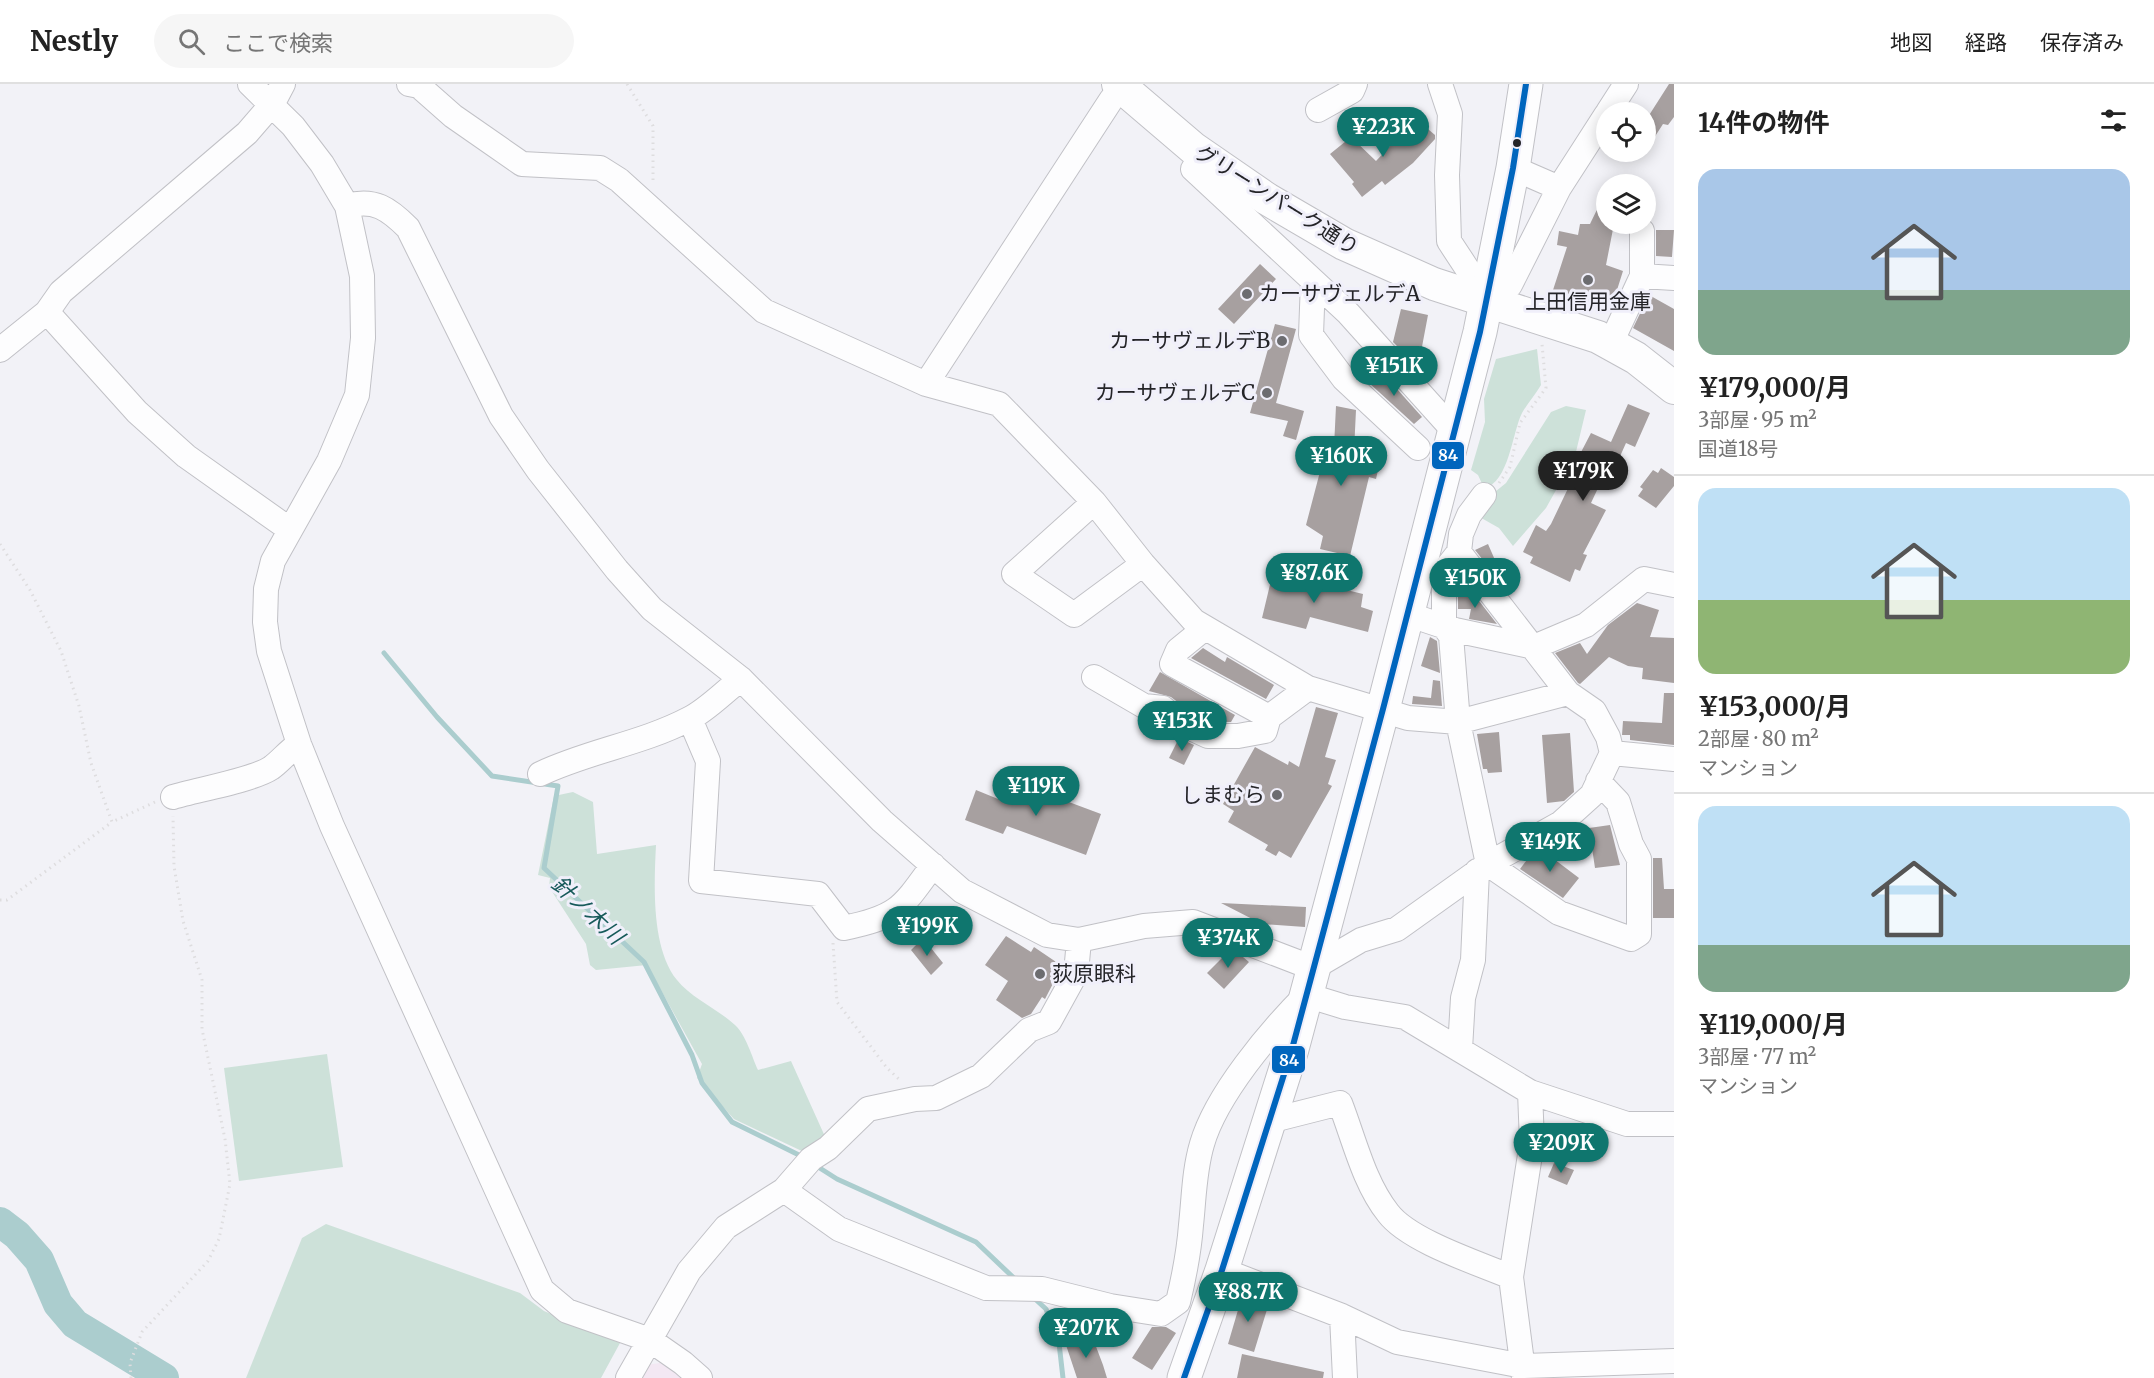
<!DOCTYPE html>
<html lang="ja">
<meta charset="utf-8">
<style>
:root{--surface:#fff;--page:#f6f6f6;--text:#222;--muted:#767676;--line:#e0e0e0;--accent:#0f766e}
body{margin:0;font-family:Merriweather,"Noto Sans JP",serif;background:var(--page);color:var(--text);height:100vh;display:flex;flex-direction:column;font-size:22px;white-space:nowrap}
*{box-sizing:border-box;margin:0}
p{font-size:20px;color:var(--muted)}
.icon{flex:none;width:33px;height:33px;fill:none;stroke:currentColor;stroke-width:2;stroke-linecap:round;stroke-linejoin:round}
.map{position:relative;flex:1;overflow:hidden}
.details{display:flex;flex-direction:column;background:var(--surface);width:480px}
.details>*{flex:none}
.fabs{position:absolute;left:1596px;top:18px;display:grid;gap:12px}
.fabs a{display:grid;place-items:center;width:60px;height:60px;border-radius:50%;background:var(--surface);box-shadow:0 3px 15px #0003;font-size:30px}
.price{position:absolute;translate:-50% -51px;padding:0 14px;border-radius:21px;background:var(--accent);color:#fff;font-size:20px;line-height:39px;filter:drop-shadow(0 2px 3px #0008)}
.price::after{content:'';position:absolute;left:50%;top:36px;width:18px;height:14px;margin-left:-9px;background:inherit;clip-path:polygon(0 0,100% 0,50% 100%)}
.price.selected{background:#222;color:#fff}
ul{padding:0;list-style:none}
li{display:grid;align-content:center;gap:12px;height:318px;padding:0 24px}
li+li{border-top:2px solid var(--line)}
li span{display:grid;place-items:center;height:186px;border-radius:18px;color:#555}
li>.icon{margin-inline-start:auto}
span .icon{width:108px;height:108px;fill:#fffc;stroke-width:1}
li b{font-size:26px}
h2{display:flex;justify-content:space-between;align-items:center;height:72px;padding:0 24px;font-size:26px}
header{display:flex;align-items:center;gap:36px;box-sizing:border-box;height:84px;padding:0 30px;background:var(--surface);border-bottom:2px solid var(--line)}
header strong{font-size:28px}
nav{display:flex;gap:33px;margin-inline-start:auto;font-size:21px}
.search{width:420px;height:54px;background:var(--page);display:flex;align-items:center;gap:15px;box-sizing:border-box;padding:0 21px;border-radius:33px;color:var(--muted);font-size:22px}
main{display:flex;flex:1;min-height:0}
.map>svg:first-child{display:block}
</style>
<header>
<strong>Nestly</strong>
<div class="search"><svg class="icon" aria-label="search" viewBox="0 0 24 24"><circle cx="10" cy="10" r="6"/><path d="M15 15l6 6"/></svg>ここで検索</div>
<nav><a>地図</a><a>経路</a><a>保存済み</a></nav>
</header>
<main>
<div class="map">
<svg width="1674" height="1294" viewBox="0 0 1674 1294">
<rect width="100%" height="100%" fill="#f2f2f7"/>
<path fill="#f3e8f3" d="M 660,1279 L 671,1284 L 683,1294 L 637,1294 L 646,1281 Z"/>
<path fill="#cde1d9" d="M 1537,265 L 1541,301 C 1535,311 1527,320 1522,329 C 1512,349 1509,399 1484,404 L 1478,391 L 1471,386 L 1485,338 L 1484,315 L 1496,275 Z
M 1566,322 L 1586,326 L 1575,372 L 1546,424 L 1513,462 L 1499,444 L 1476,431 L 1490,412 L 1506,399 L 1551,328 Z
M 573,708 L 593,718 L 597,770 L 656,761 C 654,800 651,864 677,896 C 691,914 718,925 735,941 C 746,951 752,973 758,986 L 791,977 L 827,1057 L 806,1069 L 734,1035 L 697,994 L 702,980 L 647,881 L 596,886 L 590,881 L 586,860 L 549,803 L 550,794 L 538,791 L 554,712 Z
M 327,970 L 343,1083 L 239,1097 L 224,984 Z
M 326,1140 L 520,1209 L 544,1227 L 620,1259 L 601,1294 L 246,1294 L 302,1154 Z"/>
<g fill="none" stroke-linecap="round" stroke-linejoin="round">
<path stroke="#abcdce" stroke-width="5" d="M 384,569 L 437,633 L 492,692 L 558,702 L 544,784 L 644,878 L 692,971 L 702,999 L 732,1038 L 803,1073
M 815,1081 L 837,1095 L 976,1158 L 1017,1197
M 1034,1214 L 1046,1225 L 1059,1259 L 1063,1294"/>
<path stroke="#abcdce" stroke-width="30" d="M 0,1138 L 17,1151 L 39,1176 L 58,1220 L 75,1240 L 164,1294"/>
</g>
<path fill="#a7a0a0" d="M 1669,0 L 1674,0 L 1674,33 L 1668,41 L 1663,40 L 1654,54 L 1646,48 L 1646,36 Z
M 1416,35 L 1435,51 L 1435,55 L 1413,79 L 1385,101 L 1382,97 L 1362,113 L 1352,100 L 1354,98 L 1330,70 L 1351,53 L 1376,77 Z
M 1606,107 L 1606,140 L 1614,140 L 1606,181 L 1623,187 L 1611,225 L 1553,206 L 1567,163 L 1557,161 L 1559,147 L 1578,151 L 1580,140 L 1590,140 Z
M 1656,146 L 1674,146 L 1672,173 L 1656,172 Z
M 1260,180 L 1276,195 L 1234,240 L 1218,225 Z
M 1649,211 L 1674,225 L 1674,267 L 1633,244 Z
M 1401,225 L 1428,231 L 1421,268 L 1397,262 L 1393,258 Z
M 1275,240 L 1296,245 L 1276,319 L 1304,327 L 1296,356 L 1283,352 L 1288,337 L 1250,329 Z
M 1380,286 L 1422,333 L 1414,340 L 1368,298 Z
M 1628,320 L 1650,329 L 1635,363 L 1626,359 L 1613,388 L 1607,385 L 1591,419 L 1606,426 L 1583,470 L 1587,471 L 1580,487 L 1575,485 L 1570,498 L 1530,479 L 1533,473 L 1523,468 L 1536,441 L 1546,447 L 1551,440 L 1583,373 L 1579,372 L 1591,349 L 1611,358 Z
M 1336,322 L 1356,326 L 1354,367 L 1381,373 L 1376,395 L 1369,393 L 1350,472 L 1320,465 L 1323,452 L 1306,441 L 1327,361 L 1334,363 Z
M 1661,384 L 1674,393 L 1674,402 L 1656,424 L 1638,412 L 1643,405 L 1640,403 L 1653,386 L 1658,389 Z
M 1488,460 L 1498,483 L 1491,486 L 1475,466 Z
M 1273,488 L 1363,510 L 1361,523 L 1373,527 L 1368,548 L 1310,533 L 1306,545 L 1262,534 Z
M 1458,510 L 1476,513 L 1497,540 L 1469,535 L 1471,525 L 1458,525 Z
M 1637,519 L 1659,526 L 1650,553 L 1674,554 L 1674,599 L 1642,595 L 1643,584 L 1628,582 L 1609,573 L 1580,600 L 1578,599 L 1555,569 L 1580,559 L 1587,570 L 1608,541 Z
M 1430,553 L 1437,557 L 1440,589 L 1421,582 Z
M 1203,564 L 1225,578 L 1227,573 L 1274,601 L 1266,615 L 1191,574 Z
M 1160,588 L 1235,631 L 1231,638 L 1213,638 L 1201,630 L 1199,632 L 1192,629 L 1171,613 L 1149,607 Z
M 1433,596 L 1440,597 L 1442,622 L 1412,620 L 1413,612 L 1431,614 Z
M 1664,609 L 1674,609 L 1674,661 L 1630,656 L 1630,651 L 1622,651 L 1623,637 L 1662,639 Z
M 1316,623 L 1338,629 L 1325,673 L 1336,676 L 1328,700 L 1332,702 L 1291,774 L 1279,767 L 1276,772 L 1265,766 L 1268,761 L 1228,738 L 1234,727 L 1223,720 L 1255,663 L 1288,681 L 1289,677 L 1299,683 Z
M 1499,648 L 1502,688 L 1488,689 L 1487,685 L 1483,685 L 1477,650 Z
M 1570,649 L 1574,708 L 1564,717 L 1547,719 L 1542,651 Z
M 1179,654 L 1194,661 L 1184,681 L 1169,674 Z
M 1010,696 L 1101,730 L 1086,771 L 1007,742 L 1003,750 L 965,736 L 976,706 L 1003,717 Z
M 1610,741 L 1620,781 L 1595,784 L 1589,744 Z
M 1542,766 L 1579,794 L 1563,814 L 1520,785 L 1529,773 Z
M 1653,774 L 1662,774 L 1664,805 L 1674,805 L 1674,834 L 1653,834 Z
M 1221,819 L 1306,823 L 1305,843 L 1262,840 Z
M 1006,852 L 1031,868 L 1034,863 L 1062,882 L 1045,915 L 1042,913 L 1031,930 L 1022,934 L 996,916 L 1008,897 L 985,881 Z
M 923,854 L 943,879 L 931,891 L 911,866 Z
M 1229,867 L 1243,873 L 1249,878 L 1224,905 L 1207,889 Z
M 1554,1079 L 1574,1086 L 1567,1101 L 1548,1093 Z
M 1243,1209 L 1269,1219 L 1254,1268 L 1228,1260 Z
M 1152,1243 L 1166,1243 L 1176,1249 L 1152,1286 L 1132,1274 Z
M 1092,1252 L 1103,1281 L 1107,1294 L 1077,1294 L 1066,1261 Z
M 1242,1270 L 1324,1288 L 1323,1294 L 1237,1294 Z"/>
<g fill="none" stroke-linecap="round" stroke-linejoin="round">
<g stroke="#c1c1c6" stroke-width="26">
<path id="minor" d="M 250,0 L 293,42 L 322,80 L 347,122 L 362,192 L 363,254 L 357,311 L 329,377 L 273,477 L 266,505 L 265,538 L 269,567 L 299,660 L 332,742 L 542,1206 L 567,1227 L 650,1256 L 683,1279 L 700,1294
M 409,0 L 419,2 L 453,32 L 522,80 L 600,84 L 619,96 L 764,227 L 926,300 L 999,320 L 1094,418 L 1143,480 L 1194,537 L 1308,604 L 1408,634 L 1458,638 L 1568,609
M 1440,0 L 1450,30 L 1447,91 L 1449,157 L 1468,186
M 1318,26 L 1352,7 L 1355,0
M 1608,28 L 1626,0
M 1205,70 L 1193,85 L 1348,229 L 1454,347
M 1513,84 L 1559,104
M 347,122 C 374,114 389,125 408,144 L 501,332 L 538,386 L 617,486 L 652,525 L 741,595 L 882,737 L 962,807 L 1047,851 L 1079,856 L 1144,842 L 1193,838 L 1313,884 L 1361,856 L 1397,845 L 1488,780 L 1561,739 L 1592,711 L 1612,669 L 1608,653 L 1594,627 L 1568,609 L 1459,468
M 1642,192 L 1674,194
M 1313,197 L 1311,251 L 1344,295 L 1418,364
M 1510,201 L 1559,104 L 1606,31
M 47,228 L 137,328 L 186,372 L 289,445
M 1611,259 L 1642,192 L 1642,147
M 0,266 L 47,228 L 61,208 L 247,49 L 273,19 L 283,0
M 926,300 L 1111,16 L 1125,0
M 1484,411 L 1469,431 L 1461,450 L 1459,468 L 1448,482 L 1444,499 L 1444,542 L 1451,552 L 1458,638 L 1488,780 L 1559,829 L 1631,855 L 1639,850 L 1639,775 L 1631,760 L 1618,718 L 1598,697
M 1094,418 L 1014,490 L 1074,531 L 1143,480
M 1407,530 L 1455,546 L 1534,563 L 1586,541 L 1644,495 L 1674,501
M 1205,544 L 1178,566 L 1172,580 L 1269,633
M 1094,593 L 1144,622 L 1163,624 L 1184,641 L 1208,652 L 1238,652 L 1265,647 L 1269,633 L 1308,604
M 690,635 L 708,677 L 701,797 L 818,810 L 844,844 C 898,833 902,824 933,781
M 1612,669 L 1674,675
M 540,690 C 588,667 641,660 689,635 C 707,626 724,608 741,595
M 173,713 C 196,706 253,696 271,684 C 281,677 288,667 299,660
M 1460,965 L 1463,914 L 1473,876 L 1477,787
M 1269,1037 L 1340,1019 C 1354,1055 1364,1099 1388,1129 C 1409,1157 1478,1179 1511,1193
M 784,1106 L 839,1145 L 986,1204 L 1042,1205 L 1110,1222 L 1161,1230 L 1178,1218 C 1184,1193 1189,1168 1191,1141 C 1194,1114 1194,1087 1202,1060 C 1216,1011 1270,947 1306,911 L 1345,923 L 1405,933 L 1530,1008 L 1627,1040 L 1674,1040
M 1222,1186 L 1342,1232 L 1397,1258 L 1523,1282 L 1674,1277
M 1342,1232 L 1345,1294
M 628,1294 L 689,1187 L 726,1143 L 784,1106 L 811,1075 L 828,1064 L 868,1025 L 915,1015 L 936,1014 L 981,992 L 1029,946 L 1049,938 L 1076,889 L 1079,856
M 1524,1294 L 1511,1193 L 1532,1058 L 1530,1008"/>
</g>
<g stroke="#c1c1c6" stroke-width="34">
<path id="major" d="M 1118,0 L 1193,64 L 1267,115 L 1344,160 L 1434,200 L 1598,253 L 1636,274 L 1674,304"/>
</g>
<g stroke="#c1c1c6" stroke-width="35">
<path id="highway" d="M 1184,1294 L 1222,1186 L 1292,965 L 1383,625 L 1480,248 L 1513,84 L 1526,0"/>
</g>
<path stroke="#dedddf" stroke-width="3" stroke-dasharray="1.5 4.5" stroke-linecap="butt" d="M 627,0 L 653,42 L 653,100
M 1499,399 L 1510,383 L 1520,339 L 1546,304 L 1542,260
M 0,460 L 30,506 L 61,567 L 79,622 L 91,679 L 112,738 L 155,718
M 0,816 L 7,816 L 112,738
M 833,859 L 837,918 L 887,984 L 901,997
M 131,1294 L 130,1279 L 142,1248 L 208,1177 L 219,1155 L 230,1100 L 225,1055 L 202,945 L 202,896 L 183,837 L 174,782 L 173,732"/>
<use href="#minor" stroke="#fdfdfe" stroke-width="24"/>
<use href="#major" stroke="#fdfdfe" stroke-width="32"/>
<use href="#highway" stroke="#fdfdfe" stroke-width="33"/>
<g stroke="#f0effa" stroke-width="10">
<path id="bus-1" d="M 1184,1294 L 1222,1186 L 1292,965 L 1383,625 L 1480,248 L 1513,84 L 1526,0"/>
</g>
<use href="#bus-1" stroke="#0065bd" stroke-width="6"/>
</g>
<circle fill="#242428" stroke="#f0effa" stroke-width="2" cx="1517" cy="59" r="5"/>
<g fill="#6c6c70" stroke="#f0effa" stroke-width="2">
<circle cx="1588" cy="196" r="6"/>
<circle cx="1247" cy="210" r="6"/>
<circle cx="1282" cy="257" r="6"/>
<circle cx="1267" cy="309" r="6"/>
<circle cx="1277" cy="711" r="6"/>
<circle cx="1040" cy="890" r="6"/>
</g>
<g text-anchor="middle" stroke-width="6" stroke-linejoin="round" paint-order="stroke">
<g font-size="21" fill="#242428" stroke="#f0effa">
<text transform="translate(1277 116) rotate(32)" y="7">グリーンパーク通り</text>
</g>
<g font-size="21" fill="#242428" stroke="#f0effa" text-anchor="end">
<text x="1259" y="217" text-anchor="start">カーサヴェルデA</text>
<text x="1588" y="225" text-anchor="middle">上田信用金庫</text>
<text x="1270" y="264">カーサヴェルデB</text>
<text x="1255" y="316">カーサヴェルデC</text>
<text x="1265" y="718">しまむら</text>
<text x="1052" y="897" text-anchor="start">荻原眼科</text>
</g>
<g font-size="22" font-style="italic" fill="#175a5a" stroke="#f0effa">
<text transform="translate(588 826) rotate(43)" y="8">針ノ木川</text>
</g>
</g>
<g stroke="#f0effa" stroke-width="2">
<rect x="1431" y="357" width="34" height="29" rx="6" fill="#0065bd"/>
<rect x="1271" y="961" width="35" height="29" rx="6" fill="#0065bd"/>
</g>
<g font-size="16" text-anchor="middle" font-weight="bold" fill="#fff">
<text x="1448" y="377">84</text>
<text x="1289" y="982">84</text>
</g>
</svg>
<div class="fabs">
<a><svg class="icon" aria-label="locate" viewBox="0 0 24 24"><circle cx="12" cy="12" r="6"/><path d="M12 2v4M12 18v4M2 12h4M18 12h4"/></svg></a>
<a><svg class="icon" aria-label="layers" viewBox="0 0 24 24"><path d="M12 4l9 5-9 5-9-5zM3 14l9 5 9-5"/></svg></a>
</div>
<b class="price" style="left:1383px;top:74px">¥223K</b>
<b class="price" style="left:1394px;top:313px">¥151K</b>
<b class="price" style="left:1341px;top:403px">¥160K</b>
<b class="price selected" style="left:1583px;top:418px">¥179K</b>
<b class="price" style="left:1314px;top:520px">¥87.6K</b>
<b class="price" style="left:1475px;top:525px">¥150K</b>
<b class="price" style="left:1182px;top:668px">¥153K</b>
<b class="price" style="left:1036px;top:733px">¥119K</b>
<b class="price" style="left:1550px;top:789px">¥149K</b>
<b class="price" style="left:927px;top:873px">¥199K</b>
<b class="price" style="left:1228px;top:885px">¥374K</b>
<b class="price" style="left:1561px;top:1090px">¥209K</b>
<b class="price" style="left:1248px;top:1239px">¥88.7K</b>
<b class="price" style="left:1086px;top:1275px">¥207K</b>
</div>
<section class="details">
<h2>14件の物件<svg class="icon" aria-label="filters" viewBox="0 0 24 24"><path d="M4 7h16M4 17h16"/><circle cx="9" cy="7" r="2"/><circle cx="15" cy="17" r="2"/></svg></h2>
<ul>
<li><span style="background:linear-gradient(#a9c7e8 65%,#7fa58c 0)"><svg class="icon" aria-label="home" viewBox="0 0 24 24"><path d="M3 11l9-7 9 7M6 9v11h12V9"/></svg></span><div><b>¥179,000/月</b><p>3部屋 · 95 m²</p><p>国道18号</p></div></li>
<li><span style="background:linear-gradient(#bfe0f5 60%,#8fb573 0)"><svg class="icon" aria-label="home" viewBox="0 0 24 24"><path d="M3 11l9-7 9 7M6 9v11h12V9"/></svg></span><div><b>¥153,000/月</b><p>2部屋 · 80 m²</p><p>マンション</p></div></li>
<li><span style="background:linear-gradient(#bfe0f5 75%,#7fa58c 0)"><svg class="icon" aria-label="home" viewBox="0 0 24 24"><path d="M3 11l9-7 9 7M6 9v11h12V9"/></svg></span><div><b>¥119,000/月</b><p>3部屋 · 77 m²</p><p>マンション</p></div></li>
</ul>
</section>
</main>
